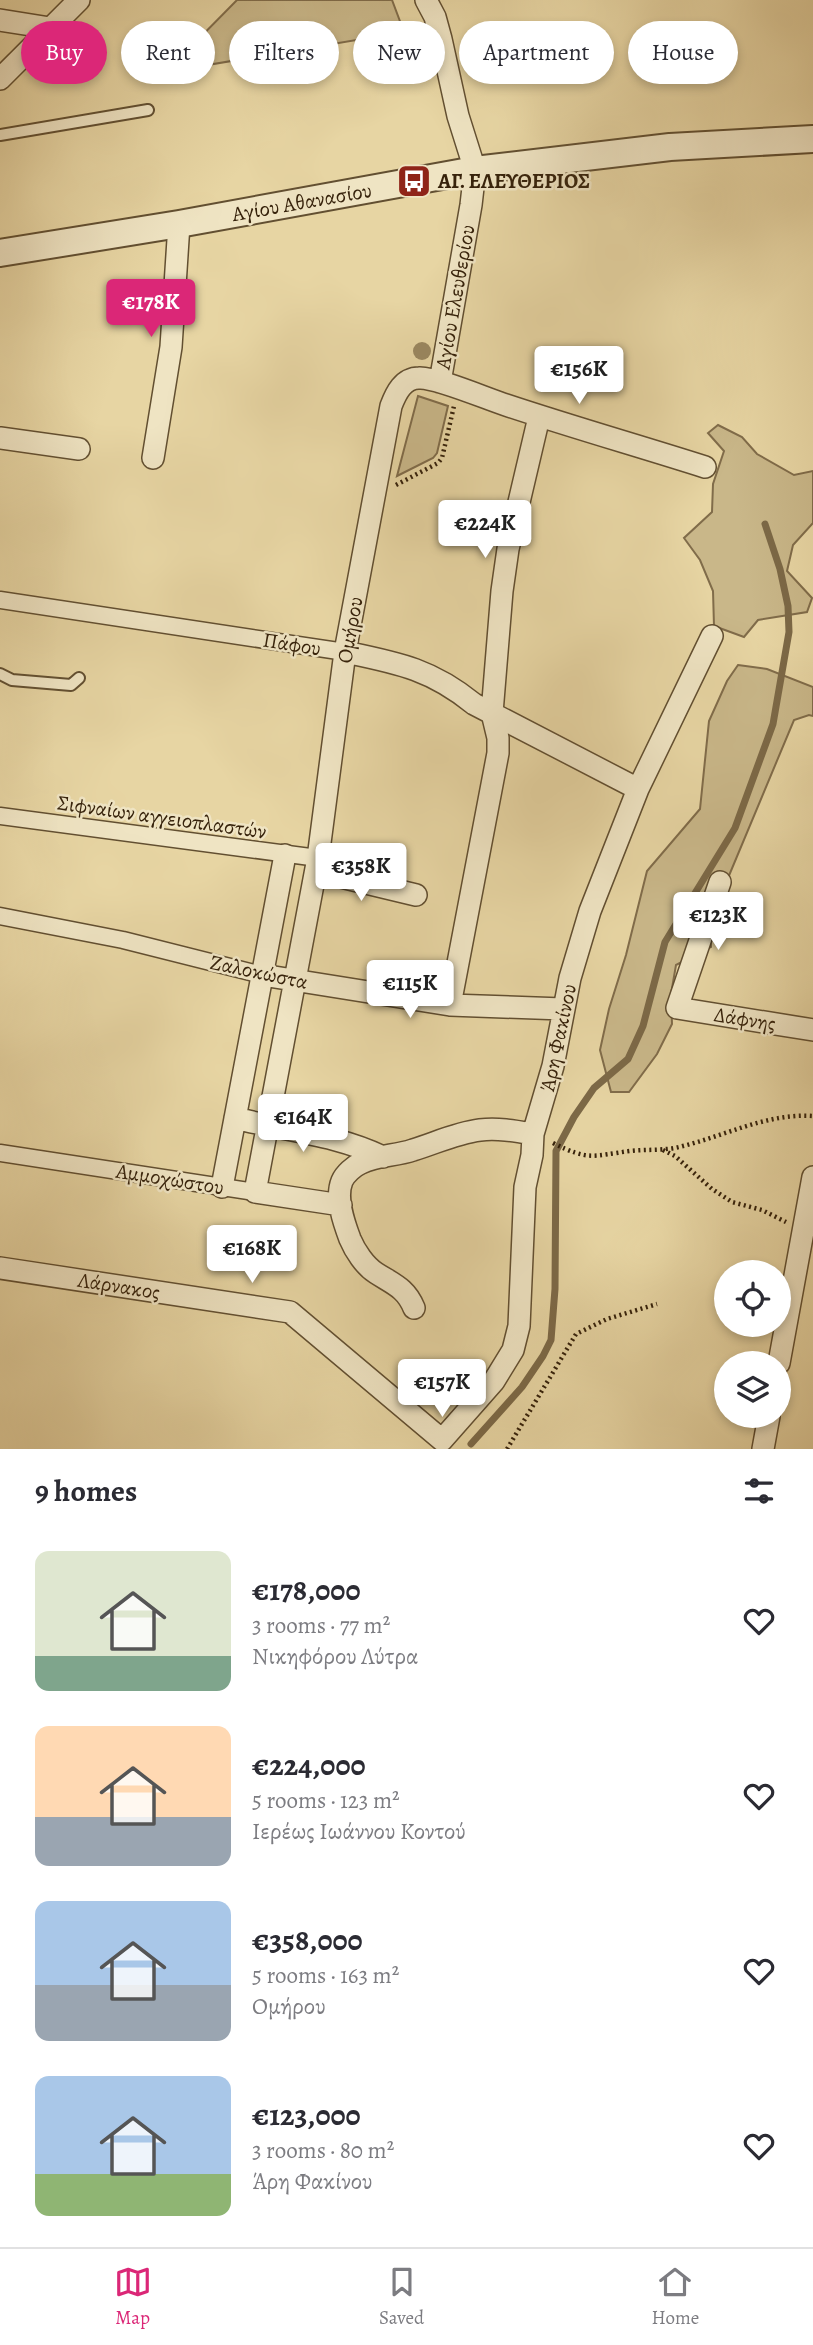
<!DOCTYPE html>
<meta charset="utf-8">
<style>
:root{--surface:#fff;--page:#f7f7f7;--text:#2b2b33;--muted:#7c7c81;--line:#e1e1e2;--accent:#db2777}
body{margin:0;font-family:Alegreya,serif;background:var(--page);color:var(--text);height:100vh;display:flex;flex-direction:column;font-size:26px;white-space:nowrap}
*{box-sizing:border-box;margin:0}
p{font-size:23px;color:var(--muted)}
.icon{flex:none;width:38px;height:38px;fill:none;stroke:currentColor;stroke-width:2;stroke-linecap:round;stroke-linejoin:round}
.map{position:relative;height:1449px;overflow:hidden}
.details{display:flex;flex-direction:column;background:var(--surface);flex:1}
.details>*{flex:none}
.guide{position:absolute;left:21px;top:21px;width:772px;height:63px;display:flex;gap:14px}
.controls{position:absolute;left:714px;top:1260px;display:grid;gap:14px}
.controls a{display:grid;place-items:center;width:77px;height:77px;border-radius:50%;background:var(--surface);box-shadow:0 4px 10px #0003;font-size:35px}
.price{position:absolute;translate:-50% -60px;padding:0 16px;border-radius:7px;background:#fff;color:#222;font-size:23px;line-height:46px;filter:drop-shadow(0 2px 4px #0008)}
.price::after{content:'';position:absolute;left:50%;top:42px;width:21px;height:16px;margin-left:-10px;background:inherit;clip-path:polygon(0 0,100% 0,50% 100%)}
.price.on{background:var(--accent);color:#fff}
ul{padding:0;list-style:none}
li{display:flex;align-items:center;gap:21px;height:175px;padding:0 35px}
li span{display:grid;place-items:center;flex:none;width:196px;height:140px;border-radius:14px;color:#555}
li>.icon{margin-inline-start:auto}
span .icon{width:84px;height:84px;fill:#fffc;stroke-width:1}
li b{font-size:30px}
h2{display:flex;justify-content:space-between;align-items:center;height:84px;padding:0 35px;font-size:30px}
.pill{padding:0 24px;border-radius:32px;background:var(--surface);box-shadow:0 4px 10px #0003;font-size:24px;line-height:63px}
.pill.on{background:var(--accent);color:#fff}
.menu{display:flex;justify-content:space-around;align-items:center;height:98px;border-top:2px solid var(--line);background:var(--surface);font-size:19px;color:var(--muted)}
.menu a{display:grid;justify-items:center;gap:4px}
.menu .on{color:var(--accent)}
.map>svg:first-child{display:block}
</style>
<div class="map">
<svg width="813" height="1449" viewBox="0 0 813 1449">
<rect width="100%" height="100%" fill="#e7d5a3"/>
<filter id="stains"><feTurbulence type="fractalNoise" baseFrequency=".00286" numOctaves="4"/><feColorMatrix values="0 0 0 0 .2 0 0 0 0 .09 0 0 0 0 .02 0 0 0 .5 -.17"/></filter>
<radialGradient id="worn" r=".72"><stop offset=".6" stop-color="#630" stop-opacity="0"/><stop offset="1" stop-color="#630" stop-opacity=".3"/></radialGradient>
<path fill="#c9b789" stroke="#806c4a" stroke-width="2" d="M 237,0 L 392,0 L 404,32 L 166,72 Z
M 418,396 L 448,406 L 437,453 L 433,458 L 397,476 Z
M 718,425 L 742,437 L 757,454 L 794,475 L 813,471 L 813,523 L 793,545 L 787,571 L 812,598 L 807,612 L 758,620 L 744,637 L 714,626 L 713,591 L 700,560 L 684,538 L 712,512 L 713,484 L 724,451 L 708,433 Z
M 738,665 L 767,669 L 813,687 L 813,716 L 809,715 L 794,720 L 710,921 L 711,947 L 676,965 L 671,994 L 672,1024 L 657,1054 L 629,1092 L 611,1092 L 600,1050 L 609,1009 L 626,955 L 647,871 L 700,809 L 709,721 L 727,681 Z"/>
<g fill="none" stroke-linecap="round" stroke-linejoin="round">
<path stroke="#7c6947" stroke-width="7" d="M 471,1444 L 522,1387 L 543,1356 L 551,1340 L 555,1289 L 556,1151 L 574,1117 L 594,1088 L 628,1059 L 643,1026 L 665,942 L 735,828 L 773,724 L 789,632 L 788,606 L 780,569 L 765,524"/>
<g stroke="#624f31" stroke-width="14">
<path id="service" d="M 0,135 L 148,110
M 0,674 L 12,680 L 71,685 L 79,678"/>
</g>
<g stroke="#624f31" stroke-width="19">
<path id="pedestrian" d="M 0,600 L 345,652
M 0,816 L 318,858
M 0,916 L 123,940 L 262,975
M 0,1153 L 255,1192"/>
</g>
<g stroke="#624f31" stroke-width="24">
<path id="minor" d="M 426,0 L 435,17 L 441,39 L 458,116 L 475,170 L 471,205 L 440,382
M 0,20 L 50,28
M 0,79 L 79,0
M 0,438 L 79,449
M 153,458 L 171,347 L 179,224
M 345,652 C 398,663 431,669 474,704 L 638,789
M 316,871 L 416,895
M 720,882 L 677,1008 L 813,1030
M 262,975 L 450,1005 L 563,1009
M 450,1005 L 498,753 L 498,738 L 492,713 L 502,591 L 508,549 L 539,417
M 235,1118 C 286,1131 335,1134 383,1157
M 222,1187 L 285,855
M 341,1205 L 255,1192 L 318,858 L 345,652 L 391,406 C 396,393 403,378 419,378 C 436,377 487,399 506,405 C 572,427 639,446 705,467
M 0,1268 L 290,1312 L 442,1440 L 494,1381 L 513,1350 L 519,1326 L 525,1187 L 532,1155 L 533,1134 L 553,1066 L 570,978 L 590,911 L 638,789 L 712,636
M 414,1308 C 406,1288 393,1284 376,1273 C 365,1266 355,1251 350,1239 C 344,1223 335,1198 342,1181 C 345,1174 354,1166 361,1163 C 377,1155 396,1156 413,1150 C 436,1143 456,1133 480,1130 C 498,1128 515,1131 533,1134
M 779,1363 L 813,1177
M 763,1449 L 769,1416"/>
</g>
<g stroke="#624f31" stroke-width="30">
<path id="tertiary" d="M 0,253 L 179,224 L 475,170 L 670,147 L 813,139"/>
</g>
<path stroke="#36220b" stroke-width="4.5" stroke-dasharray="2 3.5" stroke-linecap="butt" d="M 396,485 L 438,463 L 442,458 L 454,406
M 553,1143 C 589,1161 592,1156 630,1151 C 648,1149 666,1151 683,1146 C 727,1135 768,1113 813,1116
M 663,1150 L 675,1156 L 712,1189 L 732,1202 L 762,1210 L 786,1222
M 507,1449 L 576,1334 L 607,1319 L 657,1304"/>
<use href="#service" stroke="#efe4c3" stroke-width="10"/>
<use href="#pedestrian" stroke="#efe4c3" stroke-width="16"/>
<use href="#minor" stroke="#efe4c3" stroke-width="21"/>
<use href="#tertiary" stroke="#efe4c3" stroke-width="26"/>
</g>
<circle fill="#9a8760" cx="422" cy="351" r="9"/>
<defs>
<g id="bus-square" transform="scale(1.75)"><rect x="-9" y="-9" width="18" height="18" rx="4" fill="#8f2418" stroke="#efe4c3"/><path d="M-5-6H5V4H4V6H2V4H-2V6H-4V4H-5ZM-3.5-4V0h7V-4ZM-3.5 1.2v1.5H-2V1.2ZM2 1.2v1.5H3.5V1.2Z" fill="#fff"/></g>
</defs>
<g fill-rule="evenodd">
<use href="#bus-square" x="414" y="181"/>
</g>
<g text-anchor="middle" stroke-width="5" stroke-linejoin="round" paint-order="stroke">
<g font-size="21" font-weight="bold" fill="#36220b" stroke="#efe4c3" text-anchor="start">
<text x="438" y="188">ΑΓ. ΕΛΕΥΘΕΡΙΟΣ</text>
</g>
<g font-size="21" fill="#36220b" stroke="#efe4c3">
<text transform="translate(302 202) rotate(-10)" y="7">Αγίου Αθανασίου</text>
<text transform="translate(455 297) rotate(-80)" y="7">Αγίου Ελευθερίου</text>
<text transform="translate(350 630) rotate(-80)" y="7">Ομήρου</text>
<text transform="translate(292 644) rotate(9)" y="7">Πάφου</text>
<text transform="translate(162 817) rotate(8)" y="7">Σιφναίων αγγειοπλαστών</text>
<text transform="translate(259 972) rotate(12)" y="7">Ζαλοκώστα</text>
<text transform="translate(745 1019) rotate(9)" y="7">Δάφνης</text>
<text transform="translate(558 1038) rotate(-78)" y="7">Άρη Φακίνου</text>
<text transform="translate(170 1179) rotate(9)" y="7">Αμμοχώστου</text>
<text transform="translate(119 1286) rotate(9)" y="7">Λάρνακος</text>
</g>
</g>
<rect width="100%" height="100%" filter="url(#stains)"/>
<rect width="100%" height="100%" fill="url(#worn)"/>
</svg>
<div class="controls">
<a><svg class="icon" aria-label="locate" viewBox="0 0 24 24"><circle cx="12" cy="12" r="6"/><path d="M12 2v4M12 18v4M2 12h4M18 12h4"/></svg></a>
<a><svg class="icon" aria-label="layers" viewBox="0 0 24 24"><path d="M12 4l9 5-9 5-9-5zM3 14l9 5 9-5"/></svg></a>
</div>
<b class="price on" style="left:151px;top:339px">€178K</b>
<b class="price" style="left:579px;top:406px">€156K</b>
<b class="price" style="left:485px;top:560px">€224K</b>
<b class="price" style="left:361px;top:903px">€358K</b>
<b class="price" style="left:718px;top:952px">€123K</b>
<b class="price" style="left:410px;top:1020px">€115K</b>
<b class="price" style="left:303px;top:1154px">€164K</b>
<b class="price" style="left:252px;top:1285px">€168K</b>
<b class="price" style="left:442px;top:1419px">€157K</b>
<div class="guide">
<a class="pill on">Buy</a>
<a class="pill">Rent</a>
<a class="pill">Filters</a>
<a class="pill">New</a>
<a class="pill">Apartment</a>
<a class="pill">House</a>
</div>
</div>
<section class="details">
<h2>9 homes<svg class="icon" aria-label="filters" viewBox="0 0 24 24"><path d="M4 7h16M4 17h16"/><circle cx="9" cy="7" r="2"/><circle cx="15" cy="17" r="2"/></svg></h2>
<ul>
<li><span style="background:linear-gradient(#dfe7d0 75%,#7fa58c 0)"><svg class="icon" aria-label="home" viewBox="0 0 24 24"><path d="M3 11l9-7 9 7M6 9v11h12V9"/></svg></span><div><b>€178,000</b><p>3 rooms · 77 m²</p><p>Νικηφόρου Λύτρα</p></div><svg class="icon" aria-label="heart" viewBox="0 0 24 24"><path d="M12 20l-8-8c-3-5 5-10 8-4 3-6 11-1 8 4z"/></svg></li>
<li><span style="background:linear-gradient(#ffd9b3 65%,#9aa5b1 0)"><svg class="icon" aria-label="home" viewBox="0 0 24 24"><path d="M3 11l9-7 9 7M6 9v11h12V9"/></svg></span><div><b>€224,000</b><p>5 rooms · 123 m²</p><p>Ιερέως Ιωάννου Κοντού</p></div><svg class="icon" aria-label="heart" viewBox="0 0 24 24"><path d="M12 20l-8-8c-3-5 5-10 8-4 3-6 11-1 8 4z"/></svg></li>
<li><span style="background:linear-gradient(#a9c7e8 60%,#9aa5b1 0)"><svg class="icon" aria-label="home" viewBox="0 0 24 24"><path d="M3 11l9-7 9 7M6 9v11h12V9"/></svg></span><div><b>€358,000</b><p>5 rooms · 163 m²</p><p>Ομήρου</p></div><svg class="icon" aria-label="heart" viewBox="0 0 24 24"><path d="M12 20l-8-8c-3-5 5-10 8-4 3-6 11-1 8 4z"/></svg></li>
<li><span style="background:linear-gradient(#a9c7e8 70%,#8fb573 0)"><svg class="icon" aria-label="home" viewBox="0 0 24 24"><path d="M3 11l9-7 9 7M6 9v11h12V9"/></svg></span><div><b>€123,000</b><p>3 rooms · 80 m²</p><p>Άρη Φακίνου</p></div><svg class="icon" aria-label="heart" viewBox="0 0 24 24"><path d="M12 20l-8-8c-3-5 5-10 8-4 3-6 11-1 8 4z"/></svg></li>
</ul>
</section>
<nav class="menu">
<a class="on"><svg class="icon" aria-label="map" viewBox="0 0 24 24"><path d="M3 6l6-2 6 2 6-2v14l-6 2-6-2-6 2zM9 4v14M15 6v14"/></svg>Map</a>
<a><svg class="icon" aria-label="saved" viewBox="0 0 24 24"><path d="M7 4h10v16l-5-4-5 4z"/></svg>Saved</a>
<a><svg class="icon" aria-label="home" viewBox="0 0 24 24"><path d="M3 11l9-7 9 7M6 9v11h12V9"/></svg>Home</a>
</nav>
